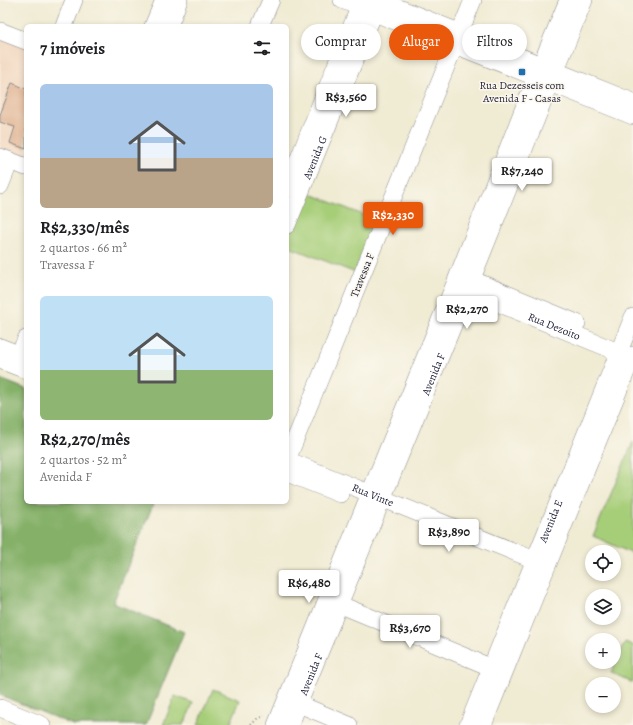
<!DOCTYPE html>
<html lang="pt">
<meta charset="utf-8">
<style>
:root{--surface:#fff;--page:#f6f6f6;--text:#202124;--muted:#757577;--accent:#ea580c}
body{margin:0;font-family:Alegreya,serif;background:var(--page);color:var(--text);height:100vh;display:flex;flex-direction:column;font-size:15px;white-space:nowrap}
*{box-sizing:border-box;margin:0}
p{font-size:13px;color:var(--muted)}
.icon{flex:none;width:22px;height:22px;fill:none;stroke:currentColor;stroke-width:2;stroke-linecap:round;stroke-linejoin:round}
.map{position:relative;flex:1;overflow:hidden}
.sheet{position:absolute;left:24px;top:24px;width:265px;height:480px;display:flex;flex-direction:column;background:var(--surface);border-radius:6px;box-shadow:0 2px 6px #0003}
.sheet>*{flex:none}
.banner{position:absolute;left:301px;top:24px;width:272px;height:36px;display:flex;gap:8px}
.fabs{position:absolute;left:585px;top:545px;display:grid;gap:8px}
.fabs a{display:grid;place-items:center;width:36px;height:36px;border-radius:50%;background:var(--surface);box-shadow:0 2px 6px #0003;font-size:20px}
.price{position:absolute;translate:-50% -34px;padding:0 9px;border-radius:4px;background:#fff;color:#222;font-size:13px;line-height:26px;filter:drop-shadow(0 1px 2px #0008)}
.price::after{content:'';position:absolute;left:50%;top:24px;width:12px;height:9px;margin-left:-6px;background:inherit;clip-path:polygon(0 0,100% 0,50% 100%)}
.price.current{background:var(--accent);color:#fff}
ul{padding:0;list-style:none}
li{display:grid;align-content:center;gap:8px;height:212px;padding:0 16px}
li span{display:grid;place-items:center;height:124px;border-radius:6px;color:#555}
li>.icon{margin-inline-start:auto}
span .icon{width:72px;height:72px;fill:#fffc;stroke-width:1}
li b{font-size:17px}
h2{display:flex;justify-content:space-between;align-items:center;height:48px;padding:0 16px;font-size:17px}
.tag{padding:0 14px;border-radius:18px;background:var(--surface);box-shadow:0 2px 6px #0003;font-size:14px;line-height:36px}
.tag.current{background:var(--accent);color:#fff}
.map>svg:first-child{display:block}
</style>
<div class="map">
<svg width="633" height="725" viewBox="0 0 633 725">
<rect width="100%" height="100%" fill="#fbf7ec"/>
<filter id="ink" filterUnits="userSpaceOnUse"><feTurbulence type="fractalNoise" baseFrequency=".025" numOctaves="2"/><feDisplacementMap in="SourceGraphic" scale="8" xChannelSelector="R" yChannelSelector="G"/><feConvolveMatrix kernelMatrix="1 2 1 2 8 2 1 2 1" color-interpolation-filters="sRGB"/></filter>
<filter id="wash" filterUnits="userSpaceOnUse"><feTurbulence type="fractalNoise" baseFrequency=".012" numOctaves="4" result="noise"/><feDisplacementMap in="SourceGraphic" scale="16" xChannelSelector="R" yChannelSelector="G"/><feGaussianBlur stdDeviation="0.9" result="paint"/><feColorMatrix in="noise" values="0 0 0 0 0 0 0 0 0 0 0 0 0 0 0 0 0 1.4 0 .05"/><feComposite in="paint" operator="in"/></filter>
<g filter="url(#wash)">
<rect width="100%" height="100%" fill="#f0ebd3"/>
<path fill="#f1d5bd" d="M 0,35 L 26,45 L 26,163 L 0,153 Z"/>
<path fill="#a6cd77" stroke="#647859" d="M 301,190 L 383,223 L 361,275 L 287,246 L 287,227 Z
M 633,442 L 633,554 L 593,536 Z
M 625,642 L 633,645 L 633,683 L 611,673 Z
M 213,689 L 240,700 L 230,725 L 198,725 Z
M 175,696 L 193,703 L 184,725 L 163,725 Z"/>
<path fill="#84b068" stroke="#536952" d="M 0,379 L 26,389 L 26,502 L 154,502 L 113,603 L 184,632 L 146,725 L 73,725 L 0,695 Z"/>
<g id="blocks">
<path fill="#ddaa86" d="M 12,83 L 26,89 L 26,149 L 10,143 L 15,127 L 0,122 L 0,115 Z"/>
</g>
</g>
<g filter="url(#ink)">
<use href="#blocks" fill-opacity="0" stroke="#898687" stroke-width="1"/>
<g fill="none" stroke-linecap="round" stroke-linejoin="round">
<g stroke="#898687" stroke-width="18">
<g id="minor">
<path d="M 342,0 L 633,116"/>
<path d="M 379,0 L 633,102"/>
<path id="s1" d="M 473,0 L 287,460 L 547,565"/>
<path d="M 64,26 L 74,0"/>
<path d="M 153,26 L 164,0"/>
<path d="M 169,26 L 179,0"/>
<path d="M 260,26 L 271,0"/>
<path d="M 0,31 L 26,41"/>
<path d="M 0,157 L 26,167"/>
<path d="M 0,186 L 10,161"/>
<path d="M 287,188 L 362,0"/>
<path id="s2" d="M 287,225 L 378,3"/>
<path d="M 461,275 L 577,323"/>
<path id="s3" d="M 458,287 L 628,356"/>
<path d="M 0,347 L 26,357"/>
<path d="M 19,355 L 26,339"/>
<path d="M 0,360 L 26,370"/>
<path d="M 287,473 L 340,494"/>
<path d="M 329,600 L 502,672"/>
<path d="M 289,700 L 349,725"/>
<path d="M 0,708 L 42,725"/>
<path d="M 276,725 L 454,286 L 536,77 L 568,0"/>
<path id="s4" d="M 290,725 L 467,291 L 584,0"/>
<path id="s5" d="M 468,725 L 633,317"/>
<path d="M 483,725 L 543,576 L 633,355"/>
</g>
</g>
<path stroke="#898687" stroke-width="2" stroke-dasharray="1 3" stroke-linecap="butt" d="M 251,725 L 257,719 L 264,716"/>
<use href="#minor" stroke="#fff" stroke-width="17"/>
</g>
</g>
<rect fill="#1f6fb2" stroke="#fbf7ec" stroke-width="1.5" x="518" y="68" width="8" height="8" rx="2"/>
<g text-anchor="middle" stroke-width="3" stroke-linejoin="round" paint-order="stroke">
<g font-size="11" fill="#22223b" stroke="#fbf7ec">
<text x="522" y="89">Rua Dezesseis com<tspan x="522" dy="13">Avenida F - Casas</tspan></text>
</g>
<g font-size="11" fill="#22223b" stroke="#fbf7ec">
<text dy="4" stroke="none"><textPath href="#s2" startOffset="73">Avenida G</textPath></text>
<text transform="translate(362 275) rotate(-68)" y="4">Travessa F</text>
<text dy="4" stroke="none"><textPath href="#s3" startOffset="104">Rua Dezoito</textPath></text>
<text dy="4" stroke="none"><textPath href="#s4" startOffset="379">Avenida F</textPath></text>
<text dy="4" stroke="none"><textPath href="#s1" startOffset="589">Rua Vinte</textPath></text>
<text dy="4" stroke="none"><textPath href="#s5" startOffset="220">Avenida E</textPath></text>
<text dy="4" stroke="none"><textPath href="#s4" startOffset="55">Avenida F</textPath></text>
</g>
</g>
</svg>
<div class="fabs">
<a><svg class="icon" aria-label="locate" viewBox="0 0 24 24"><circle cx="12" cy="12" r="6"/><path d="M12 2v4M12 18v4M2 12h4M18 12h4"/></svg></a>
<a><svg class="icon" aria-label="layers" viewBox="0 0 24 24"><path d="M12 4l9 5-9 5-9-5zM3 14l9 5 9-5"/></svg></a>
<a>+</a>
<a>−</a>
</div>
<b class="price" style="left:346px;top:118px">R$3,560</b>
<b class="price" style="left:522px;top:192px">R$7,240</b>
<b class="price current" style="left:393px;top:236px">R$2,330</b>
<b class="price" style="left:467px;top:330px">R$2,270</b>
<b class="price" style="left:449px;top:553px">R$3,890</b>
<b class="price" style="left:309px;top:604px">R$6,480</b>
<b class="price" style="left:410px;top:649px">R$3,670</b>
<div class="banner">
<a class="tag">Comprar</a>
<a class="tag current">Alugar</a>
<a class="tag">Filtros</a>
</div>
<section class="sheet">
<h2>7 imóveis<svg class="icon" aria-label="filters" viewBox="0 0 24 24"><path d="M4 7h16M4 17h16"/><circle cx="9" cy="7" r="2"/><circle cx="15" cy="17" r="2"/></svg></h2>
<ul>
<li><span style="background:linear-gradient(#a9c7e8 60%,#b9a48a 0)"><svg class="icon" aria-label="home" viewBox="0 0 24 24"><path d="M3 11l9-7 9 7M6 9v11h12V9"/></svg></span><div><b>R$2,330/mês</b><p>2 quartos · 66 m²</p><p>Travessa F</p></div></li>
<li><span style="background:linear-gradient(#bfe0f5 60%,#8fb573 0)"><svg class="icon" aria-label="home" viewBox="0 0 24 24"><path d="M3 11l9-7 9 7M6 9v11h12V9"/></svg></span><div><b>R$2,270/mês</b><p>2 quartos · 52 m²</p><p>Avenida F</p></div></li>
</ul>
</section>
</div>
